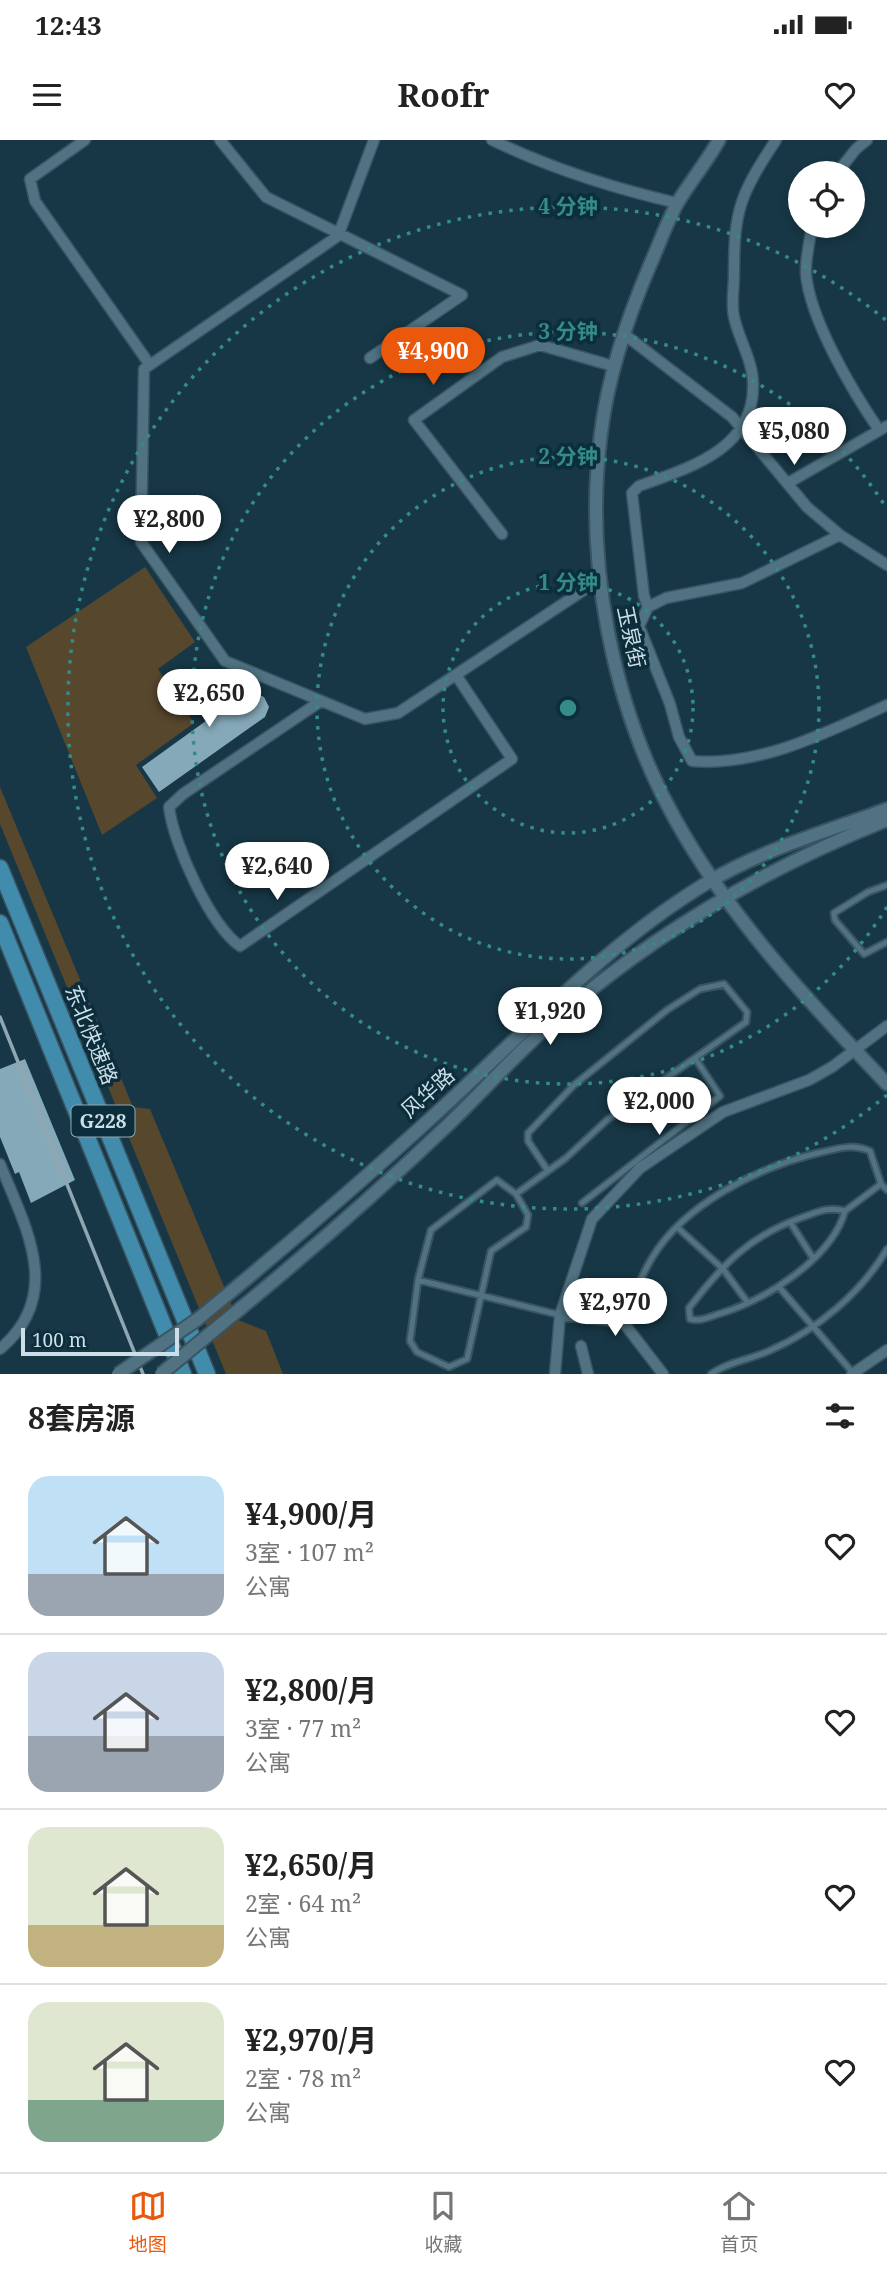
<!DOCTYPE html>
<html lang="zh">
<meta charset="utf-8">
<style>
:root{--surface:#fff;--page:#f2f2f2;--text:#222;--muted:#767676;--line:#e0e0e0;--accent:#ea580c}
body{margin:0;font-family:"Noto Serif","Noto Sans SC",serif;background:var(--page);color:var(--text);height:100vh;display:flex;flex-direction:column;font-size:26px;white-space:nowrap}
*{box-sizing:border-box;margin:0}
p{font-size:23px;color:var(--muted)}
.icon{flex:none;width:38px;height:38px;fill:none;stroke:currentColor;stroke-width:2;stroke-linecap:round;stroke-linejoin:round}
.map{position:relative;height:1234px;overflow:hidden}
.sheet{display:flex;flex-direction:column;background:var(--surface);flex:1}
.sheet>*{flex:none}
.tools{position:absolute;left:788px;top:21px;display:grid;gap:14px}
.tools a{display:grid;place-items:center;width:77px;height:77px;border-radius:50%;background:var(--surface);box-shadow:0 4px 10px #0003;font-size:35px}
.scale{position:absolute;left:21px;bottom:18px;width:158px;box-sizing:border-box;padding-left:7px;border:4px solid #ccdee7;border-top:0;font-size:19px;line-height:24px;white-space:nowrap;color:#ccdee7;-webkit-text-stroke:5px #0c2d3b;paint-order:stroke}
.price{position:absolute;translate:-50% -60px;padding:0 16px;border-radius:24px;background:#fff;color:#222;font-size:23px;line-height:46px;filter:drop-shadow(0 2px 4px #0008)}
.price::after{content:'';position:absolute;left:50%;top:42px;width:21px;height:16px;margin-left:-10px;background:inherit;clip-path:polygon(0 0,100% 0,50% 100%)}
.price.current{background:var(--accent);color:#fff}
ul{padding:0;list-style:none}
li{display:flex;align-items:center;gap:21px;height:175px;padding:0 28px}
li+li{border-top:2px solid var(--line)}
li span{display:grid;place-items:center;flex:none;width:196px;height:140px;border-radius:21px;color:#555}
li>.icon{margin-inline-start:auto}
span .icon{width:84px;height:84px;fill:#fffc;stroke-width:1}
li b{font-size:30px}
h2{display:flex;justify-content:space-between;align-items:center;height:84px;padding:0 28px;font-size:30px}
.status{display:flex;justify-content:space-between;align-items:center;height:49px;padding:0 35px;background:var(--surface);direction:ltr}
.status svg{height:19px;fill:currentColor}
header{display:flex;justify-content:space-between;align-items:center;height:91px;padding:0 28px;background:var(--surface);font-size:32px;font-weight:700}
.tabs{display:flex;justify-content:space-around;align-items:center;height:98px;border-top:2px solid var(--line);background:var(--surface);font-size:19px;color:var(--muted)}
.tabs a{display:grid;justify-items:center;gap:4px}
.tabs .current{color:var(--accent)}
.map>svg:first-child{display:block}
</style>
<div class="status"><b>12:43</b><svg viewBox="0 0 49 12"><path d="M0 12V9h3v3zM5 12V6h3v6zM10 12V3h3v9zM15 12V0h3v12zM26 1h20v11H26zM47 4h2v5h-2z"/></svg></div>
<header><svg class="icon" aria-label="menu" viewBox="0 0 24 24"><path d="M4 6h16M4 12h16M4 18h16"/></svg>Roofr<svg class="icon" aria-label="heart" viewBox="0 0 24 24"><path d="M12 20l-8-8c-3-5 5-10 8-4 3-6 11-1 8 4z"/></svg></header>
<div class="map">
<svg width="887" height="1234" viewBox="0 0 887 1234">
<rect width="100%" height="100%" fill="#173746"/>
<path fill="#57472d" d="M 145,427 L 195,502 L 158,529 L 194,583 L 136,625 L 157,658 L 102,695 L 26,507 Z
M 0,647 L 133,967 L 150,969 L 238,1180 L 266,1191 L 283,1234 L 226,1234 L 0,684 Z"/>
<path fill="#86a9ba" d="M 209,534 L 264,557 L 269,567 L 265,577 L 159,652 L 142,627 L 210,578 L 189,548 Z
M 25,919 L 75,1040 L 31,1063 L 19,1032 L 15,1034 L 0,997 L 0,929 Z"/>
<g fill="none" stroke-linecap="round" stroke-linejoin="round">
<g stroke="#395460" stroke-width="9">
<path id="service" d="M 887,745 L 868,752 L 834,773 L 835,780 L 864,814 L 887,802
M 497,1040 L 516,1054 L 528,1075 L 526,1087 L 491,1111 L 467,1219 L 449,1227 L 417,1212 L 410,1201 L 418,1140 L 431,1090 Z
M 516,1054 L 566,1018 L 607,980 L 746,882 L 747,872 L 724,844 L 700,849 L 667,870 L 574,945 L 528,993 L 528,1001 L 548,1031
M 582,1063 L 720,956 L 695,918
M 845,1071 C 832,1118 767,1159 722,1173 C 711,1176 701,1182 690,1179 L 689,1168 C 723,1124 749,1096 803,1077 C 817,1072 830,1066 845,1071 L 881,1044
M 790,1082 L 813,1118
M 678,1088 L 723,1129 L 748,1163
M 418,1140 L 560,1175
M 779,1147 L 853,1233
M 623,1182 C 632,1161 640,1137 652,1118 C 684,1064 759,1027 818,1013 C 837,1009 851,1003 870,1011 L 881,1044 L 887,1050
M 711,1234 C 727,1222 753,1219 771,1210 C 817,1190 862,1152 887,1109"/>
</g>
<g stroke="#395460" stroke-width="13">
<path id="minor" d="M 85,0 L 30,39 L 35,61 L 150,225
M 220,0 L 266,57 L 462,155 L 370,218
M 374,0 L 338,96 L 144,229 L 141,402 L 225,521 L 365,579 L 398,573 L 599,440
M 492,0 C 552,29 612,48 677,63
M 837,33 L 856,9 L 867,0
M 812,86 C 810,101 805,119 806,134 C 810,180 853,252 879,290
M 624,194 L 732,277 L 807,367 L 840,395 L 887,425
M 788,343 L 887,286
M 502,394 L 414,280 L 502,217 L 540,205 L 613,226
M 840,395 L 742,443 L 666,458 L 648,467 L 639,486 L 670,564 L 679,597 L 692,621 C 759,627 828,592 887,565
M 648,467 L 644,456 L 632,353 L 639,346 C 689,328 755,309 753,244 C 753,221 739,200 734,177 C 731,164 734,148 734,134 C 734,69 740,55 776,0
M 321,561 L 183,654 L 169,667 C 173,703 210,785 240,806 L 512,619 L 456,535
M 0,1024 C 25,1086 65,1155 0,1209
M 560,1175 L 623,1182 L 663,1234
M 581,1206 L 588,1234
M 555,1234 L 560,1175 L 592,1079 L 640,1028 L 723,972 L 809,940 L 832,927 L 887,886
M 852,1234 L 887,1210"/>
</g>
<g stroke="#395460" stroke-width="16">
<path id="tertiary" d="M 719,0 C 707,21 691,41 678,62 C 667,81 659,105 650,125 C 627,179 608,235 601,293 C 584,421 612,566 675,679 C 729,777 810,863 887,944
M 239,1145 C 312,1084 385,1021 455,956 C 537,880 613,799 710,741 C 764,709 828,691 887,669
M 241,1168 C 314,1108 383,1047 451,982 C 484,950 515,915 549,885 C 649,796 763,729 887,680"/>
</g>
<g stroke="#395460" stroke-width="19">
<path id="trunk" d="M 0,728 L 207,1234
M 0,783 L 183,1234"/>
</g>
<use href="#service" stroke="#507282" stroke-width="5"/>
<use href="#minor" stroke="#507282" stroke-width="10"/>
<use href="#tertiary" stroke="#507282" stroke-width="12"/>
<use href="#trunk" stroke="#418bac" stroke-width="16"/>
<path stroke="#90a7b2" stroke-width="3.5" d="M 0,877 L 143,1234"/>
<g stroke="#395460" stroke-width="16" stroke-linecap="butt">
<path id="tertiary-bridge" d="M 118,1234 L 198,1179 L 239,1145
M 161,1234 L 241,1168"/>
</g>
<use href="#tertiary-bridge" stroke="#507282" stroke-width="12"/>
</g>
<g fill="none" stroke="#358b86" stroke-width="3.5" stroke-dasharray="3.5 7">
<circle cx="568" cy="568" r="125"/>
<circle cx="568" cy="568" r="251"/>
<path d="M887 767A376 376 0 1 1 887 369"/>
<path d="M887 955A501 501 0 1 1 887 181"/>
</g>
<g text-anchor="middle" stroke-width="7" stroke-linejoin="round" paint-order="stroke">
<rect fill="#0c2d3b" stroke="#92a9b3" stroke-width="2" x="71.5" y="965.5" width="63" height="31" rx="5"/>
<g font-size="19" font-weight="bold" fill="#ccdee7">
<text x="103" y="988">G228</text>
</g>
<g font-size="21" fill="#ccdee7" stroke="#0c2d3b">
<text transform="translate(631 497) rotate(78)" y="7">玉泉街</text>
<text transform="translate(91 895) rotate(68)" y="7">东北快速路</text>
<text transform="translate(428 953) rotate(-42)" y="7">风华路</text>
</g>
</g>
<circle cx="568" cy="568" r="10" fill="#358b86" stroke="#0c2d3b" stroke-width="3.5"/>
<g font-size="21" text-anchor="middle" font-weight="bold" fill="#358b86" stroke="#0c2d3b" stroke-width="7" stroke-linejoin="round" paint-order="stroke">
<text x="568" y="74">4 分钟</text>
<text x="568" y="199">3 分钟</text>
<text x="568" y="324">2 分钟</text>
<text x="568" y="450">1 分钟</text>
</g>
</svg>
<div class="tools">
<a><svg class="icon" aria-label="locate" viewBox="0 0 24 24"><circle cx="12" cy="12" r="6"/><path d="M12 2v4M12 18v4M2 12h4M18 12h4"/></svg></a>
</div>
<div class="scale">100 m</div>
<b class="price current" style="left:433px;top:247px">¥4,900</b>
<b class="price" style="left:794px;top:327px">¥5,080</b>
<b class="price" style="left:169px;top:415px">¥2,800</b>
<b class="price" style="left:209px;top:589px">¥2,650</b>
<b class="price" style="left:277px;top:762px">¥2,640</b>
<b class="price" style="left:550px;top:907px">¥1,920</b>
<b class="price" style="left:659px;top:997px">¥2,000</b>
<b class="price" style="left:615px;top:1198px">¥2,970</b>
</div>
<section class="sheet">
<h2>8套房源<svg class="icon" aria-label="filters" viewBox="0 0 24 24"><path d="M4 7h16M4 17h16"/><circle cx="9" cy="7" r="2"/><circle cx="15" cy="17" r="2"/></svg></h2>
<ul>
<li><span style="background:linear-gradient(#bfe0f5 70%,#9aa5b1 0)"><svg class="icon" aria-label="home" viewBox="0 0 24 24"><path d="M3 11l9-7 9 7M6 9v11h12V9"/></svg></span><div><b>¥4,900/月</b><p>3室 · 107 m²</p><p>公寓</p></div><svg class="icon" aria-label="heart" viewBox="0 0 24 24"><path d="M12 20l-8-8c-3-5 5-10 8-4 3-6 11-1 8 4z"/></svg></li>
<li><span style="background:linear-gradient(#c9d6e8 60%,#9aa5b1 0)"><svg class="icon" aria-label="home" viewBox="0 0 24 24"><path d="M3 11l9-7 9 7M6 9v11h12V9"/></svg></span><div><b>¥2,800/月</b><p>3室 · 77 m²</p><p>公寓</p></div><svg class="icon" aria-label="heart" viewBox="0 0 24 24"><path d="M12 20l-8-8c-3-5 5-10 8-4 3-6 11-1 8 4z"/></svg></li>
<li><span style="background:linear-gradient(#dfe7d0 70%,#c2b280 0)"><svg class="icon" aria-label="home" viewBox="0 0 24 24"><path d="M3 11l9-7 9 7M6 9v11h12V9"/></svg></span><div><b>¥2,650/月</b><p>2室 · 64 m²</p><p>公寓</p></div><svg class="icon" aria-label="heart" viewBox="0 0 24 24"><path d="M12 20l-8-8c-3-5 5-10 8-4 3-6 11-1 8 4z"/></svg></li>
<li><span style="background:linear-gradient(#dfe7d0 70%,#7fa58c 0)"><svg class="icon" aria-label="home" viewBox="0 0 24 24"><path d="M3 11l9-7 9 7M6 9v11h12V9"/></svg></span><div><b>¥2,970/月</b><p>2室 · 78 m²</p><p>公寓</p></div><svg class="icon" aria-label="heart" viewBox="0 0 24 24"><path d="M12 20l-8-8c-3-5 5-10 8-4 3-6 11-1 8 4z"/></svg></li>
</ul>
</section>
<nav class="tabs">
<a class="current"><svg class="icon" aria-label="map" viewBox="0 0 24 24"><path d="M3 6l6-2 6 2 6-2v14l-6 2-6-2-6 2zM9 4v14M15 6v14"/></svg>地图</a>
<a><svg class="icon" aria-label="saved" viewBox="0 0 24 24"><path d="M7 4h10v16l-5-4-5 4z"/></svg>收藏</a>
<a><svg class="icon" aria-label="home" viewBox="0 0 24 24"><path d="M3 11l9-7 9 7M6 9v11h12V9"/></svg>首页</a>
</nav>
